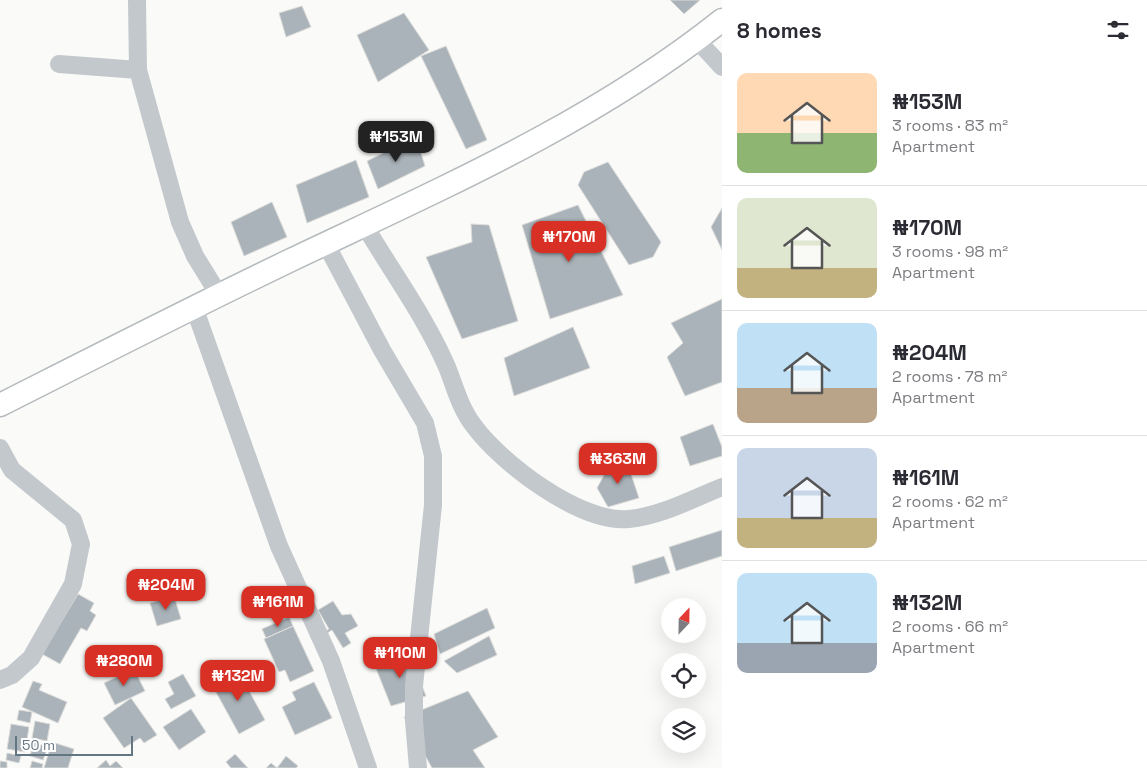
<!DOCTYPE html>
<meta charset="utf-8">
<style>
:root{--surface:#fff;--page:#f7f7f7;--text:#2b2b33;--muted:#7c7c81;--line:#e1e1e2;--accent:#d93025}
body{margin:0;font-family:"Space Grotesk",sans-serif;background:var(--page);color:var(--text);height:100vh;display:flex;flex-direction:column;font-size:19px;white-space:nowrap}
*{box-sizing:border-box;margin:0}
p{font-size:16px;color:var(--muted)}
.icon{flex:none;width:28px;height:28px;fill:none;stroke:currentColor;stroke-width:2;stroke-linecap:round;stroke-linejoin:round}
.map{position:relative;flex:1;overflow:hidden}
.side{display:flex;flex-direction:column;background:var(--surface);width:425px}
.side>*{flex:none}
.needle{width:32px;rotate:22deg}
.buttons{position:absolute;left:661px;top:598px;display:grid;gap:10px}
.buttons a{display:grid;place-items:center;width:45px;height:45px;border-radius:50%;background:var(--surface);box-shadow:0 5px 20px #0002;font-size:25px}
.scale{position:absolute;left:15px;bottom:12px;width:118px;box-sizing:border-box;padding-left:5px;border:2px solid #657683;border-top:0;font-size:14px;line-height:18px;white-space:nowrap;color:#657683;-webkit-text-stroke:4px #fff;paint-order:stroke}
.price{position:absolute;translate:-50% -42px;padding:0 11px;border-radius:10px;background:var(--accent);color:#fff;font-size:16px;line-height:32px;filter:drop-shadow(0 1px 2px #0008)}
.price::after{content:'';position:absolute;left:50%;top:30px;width:15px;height:11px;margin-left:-8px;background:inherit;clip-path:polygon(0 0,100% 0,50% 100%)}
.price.active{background:#222;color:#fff}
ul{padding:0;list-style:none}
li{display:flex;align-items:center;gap:15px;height:125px;padding:0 15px}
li+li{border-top:1px solid var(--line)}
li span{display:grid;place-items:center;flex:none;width:140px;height:100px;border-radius:10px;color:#555}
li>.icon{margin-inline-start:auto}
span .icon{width:60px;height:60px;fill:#fffc;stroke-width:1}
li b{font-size:21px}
h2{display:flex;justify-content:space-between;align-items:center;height:60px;padding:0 15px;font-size:21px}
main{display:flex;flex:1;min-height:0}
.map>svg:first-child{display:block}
</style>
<main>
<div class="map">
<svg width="722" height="768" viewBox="0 0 722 768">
<rect width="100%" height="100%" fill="#fafaf8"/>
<path fill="#aab3b9" stroke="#dcdcda" d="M 670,0 L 700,0 L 684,14 Z
M 302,6 L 311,27 L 286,37 L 279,13 Z
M 404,13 L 429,50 L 378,82 L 357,35 Z
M 446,46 L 487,140 L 466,149 L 421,56 Z
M 416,137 L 425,166 L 378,189 L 367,161 Z
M 356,160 L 369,197 L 307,223 L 296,185 Z
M 608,162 L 661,242 L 653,257 L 629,265 L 578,185 L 584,172 Z
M 272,202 L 287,237 L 244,256 L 231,222 Z
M 578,205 L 623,295 L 550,319 L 522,225 Z
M 722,208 L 722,250 L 711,227 Z
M 471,224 L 489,225 L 518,321 L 462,339 L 426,257 L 472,242 Z
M 722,299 L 722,382 L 685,396 L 667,357 L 683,343 L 671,323 Z
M 573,327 L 590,368 L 514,396 L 504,358 Z
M 713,424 L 722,447 L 722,456 L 690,466 L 680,437 Z
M 626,459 L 639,498 L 608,507 L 597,488 L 608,468 Z
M 722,530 L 722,556 L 676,571 L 669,547 Z
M 664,556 L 670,573 L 635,584 L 632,566 Z
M 78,594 L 94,603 L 90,611 L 96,615 L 87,631 L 81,628 L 60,664 L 42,654 Z
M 174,596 L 181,619 L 157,626 L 150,603 Z
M 333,601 L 342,615 L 351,614 L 358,626 L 345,633 L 351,643 L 343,648 L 332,630 L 327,633 L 326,631 L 329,629 L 318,610 Z
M 487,608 L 495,628 L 440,654 L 434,634 Z
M 289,617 L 293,626 L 266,638 L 262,629 Z
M 293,626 L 314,671 L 290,682 L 285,670 L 279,672 L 264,639 Z
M 489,636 L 497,655 L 457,673 L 444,661 Z
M 408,650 L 426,696 L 391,706 L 375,666 Z
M 134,669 L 145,691 L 115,705 L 104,683 Z
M 237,669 L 265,720 L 239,734 L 211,683 Z
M 183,674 L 196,696 L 171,709 L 165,699 L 174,694 L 168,682 Z
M 33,681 L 42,684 L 39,690 L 67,702 L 58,723 L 22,707 Z
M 314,682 L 332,718 L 295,735 L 282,707 L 296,700 L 292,692 Z
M 468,691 L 498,737 L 473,750 L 485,768 L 432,768 L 404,717 Z
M 131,698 L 157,735 L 144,743 L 140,738 L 124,748 L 103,718 Z
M 191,709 L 206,732 L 179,750 L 163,727 Z
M 19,710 L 32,712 L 30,723 L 17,720 Z
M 35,721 L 50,724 L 47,741 L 32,738 Z
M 11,724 L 29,727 L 25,752 L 7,749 Z
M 34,742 L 48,747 L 43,760 L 30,756 Z
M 52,742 L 74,749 L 68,768 L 44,768 Z
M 7,753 L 21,756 L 19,763 L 6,760 Z
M 235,754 L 248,768 L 231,768 L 226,762 Z
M 286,756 L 298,766 L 296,768 L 266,768 L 271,763 L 277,768 Z
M 106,760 L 110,766 L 116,761 L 123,768 L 97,768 Z
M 0,761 L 7,762 L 7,768 L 0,768 Z
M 32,761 L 43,764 L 42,768 L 30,768 Z"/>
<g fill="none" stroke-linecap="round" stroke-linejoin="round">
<g stroke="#b5babe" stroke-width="25">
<path id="major" d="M 0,405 C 97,356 193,307 291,260 C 440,189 593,123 722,20"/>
</g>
<path stroke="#c3c8cc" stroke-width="18" d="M 137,0 L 138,70
M 697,40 L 722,67
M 59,64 L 138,70 L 180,222 L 195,256 L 219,295
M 365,226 C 392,272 426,318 447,367 C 455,387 460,408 474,426 C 501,463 581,524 629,519 C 661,516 692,499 722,487
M 326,244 L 382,350 L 425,423 L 433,456 L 433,505 L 414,686 L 414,721 L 418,768
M 194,307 L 279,546 L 331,661 L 368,768
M 0,448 L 12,470 L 73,520 L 81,544 L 73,584 L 31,658 L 12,675 L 0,680"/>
<use href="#major" stroke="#fff" stroke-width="22"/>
</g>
</svg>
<div class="buttons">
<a><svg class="needle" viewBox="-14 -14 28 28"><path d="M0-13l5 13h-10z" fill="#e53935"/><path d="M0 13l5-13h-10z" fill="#7c7c81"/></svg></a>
<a><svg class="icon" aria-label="locate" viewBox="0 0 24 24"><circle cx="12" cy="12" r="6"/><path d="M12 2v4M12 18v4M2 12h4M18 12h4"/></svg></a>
<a><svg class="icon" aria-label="layers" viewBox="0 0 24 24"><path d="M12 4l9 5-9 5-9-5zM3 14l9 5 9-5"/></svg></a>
</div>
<div class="scale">50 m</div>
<b class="price active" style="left:396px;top:163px">₦153M</b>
<b class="price" style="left:569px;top:263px">₦170M</b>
<b class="price" style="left:618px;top:485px">₦363M</b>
<b class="price" style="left:166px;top:611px">₦204M</b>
<b class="price" style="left:278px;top:628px">₦161M</b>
<b class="price" style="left:400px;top:679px">₦110M</b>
<b class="price" style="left:124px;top:687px">₦280M</b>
<b class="price" style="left:238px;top:702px">₦132M</b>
</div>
<section class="side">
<h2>8 homes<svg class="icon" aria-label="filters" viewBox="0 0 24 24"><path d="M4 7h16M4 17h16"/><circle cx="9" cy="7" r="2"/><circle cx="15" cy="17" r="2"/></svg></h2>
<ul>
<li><span style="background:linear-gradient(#ffd9b3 60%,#8fb573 0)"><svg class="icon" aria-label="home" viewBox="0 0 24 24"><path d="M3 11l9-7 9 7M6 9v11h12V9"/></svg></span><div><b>₦153M</b><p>3 rooms · 83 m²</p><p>Apartment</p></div></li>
<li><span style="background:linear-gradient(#dfe7d0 70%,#c2b280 0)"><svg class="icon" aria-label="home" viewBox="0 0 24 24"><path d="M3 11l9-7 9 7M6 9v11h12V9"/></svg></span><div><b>₦170M</b><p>3 rooms · 98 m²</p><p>Apartment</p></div></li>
<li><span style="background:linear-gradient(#bfe0f5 65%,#b9a48a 0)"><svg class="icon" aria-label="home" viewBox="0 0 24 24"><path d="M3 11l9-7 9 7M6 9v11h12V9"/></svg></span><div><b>₦204M</b><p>2 rooms · 78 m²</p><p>Apartment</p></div></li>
<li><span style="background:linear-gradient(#c9d6e8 70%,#c2b280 0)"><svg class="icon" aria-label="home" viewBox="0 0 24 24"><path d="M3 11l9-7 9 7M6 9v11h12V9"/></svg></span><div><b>₦161M</b><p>2 rooms · 62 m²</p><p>Apartment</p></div></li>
<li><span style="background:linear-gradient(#bfe0f5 70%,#9aa5b1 0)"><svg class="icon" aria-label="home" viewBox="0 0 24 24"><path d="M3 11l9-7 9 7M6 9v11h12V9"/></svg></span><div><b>₦132M</b><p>2 rooms · 66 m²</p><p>Apartment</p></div></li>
</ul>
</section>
</main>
